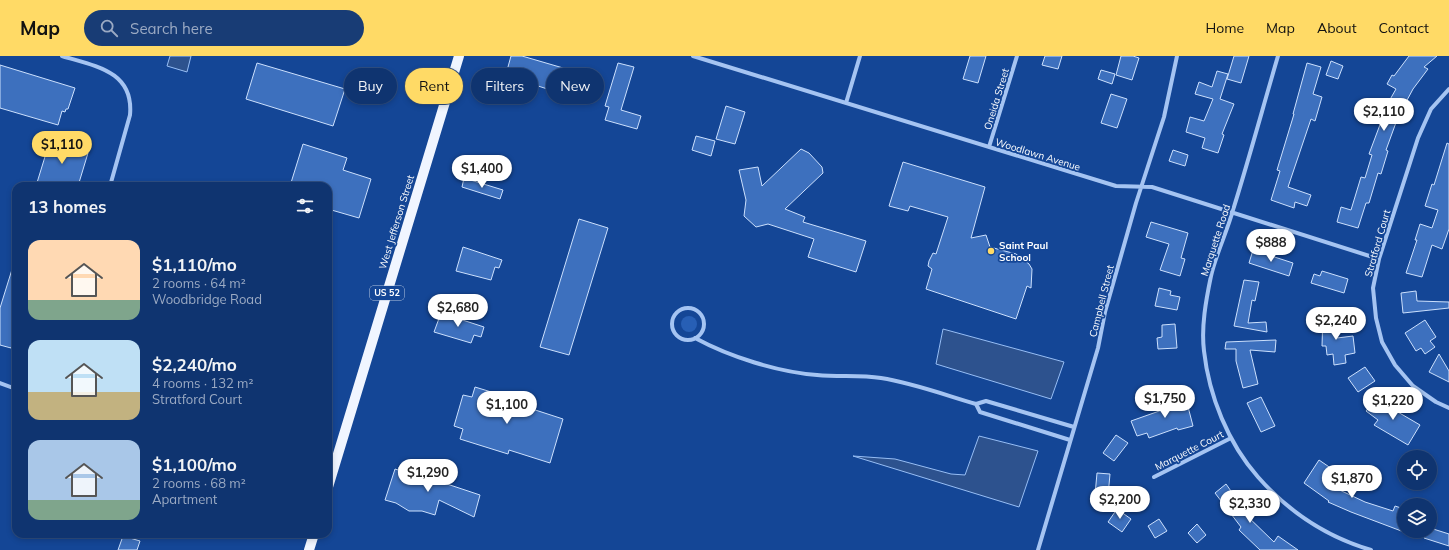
<!DOCTYPE html>
<meta charset="utf-8">
<style>
:root{--surface:#0f3470;--page:#183c75;--text:#f1f3f6;--muted:#9baac3;--line:#2f4f83;--accent:#ffda66}
body{margin:0;font-family:Mulish,sans-serif;background:var(--page);color:var(--text);height:100vh;display:flex;flex-direction:column;font-size:15px;white-space:nowrap}
*{box-sizing:border-box;margin:0}
p{font-size:13px;color:var(--muted)}
.icon{flex:none;width:22px;height:22px;fill:none;stroke:currentColor;stroke-width:2;stroke-linecap:round;stroke-linejoin:round}
.map{position:relative;flex:1;overflow:hidden}
.drawer{position:absolute;left:12px;top:126px;width:320px;height:356px;display:flex;flex-direction:column;background:var(--surface);border-radius:12px;box-shadow:0 2px 6px #0003,0 0 0 1px var(--line)}
.drawer>*{flex:none}
.banner{position:absolute;left:344px;top:12px;width:380px;height:36px;display:flex;gap:8px}
.fabs{position:absolute;left:1397px;top:394px;display:grid;gap:8px}
.fabs a{display:grid;place-items:center;width:40px;height:40px;border-radius:50%;background:var(--surface);box-shadow:0 2px 6px #0003,0 0 0 1px var(--line);font-size:20px}
.price{position:absolute;translate:-50% -34px;padding:0 9px;border-radius:14px;background:#fff;color:#222;font-size:13px;line-height:26px;filter:drop-shadow(0 1px 2px #0008)}
.price::after{content:'';position:absolute;left:50%;top:24px;width:12px;height:9px;margin-left:-6px;background:inherit;clip-path:polygon(0 0,100% 0,50% 100%)}
.price.current{background:var(--accent);color:#111}
ul{padding:0;list-style:none}
li{display:flex;align-items:center;gap:12px;height:100px;padding:0 16px}
li span{display:grid;place-items:center;flex:none;width:112px;height:80px;border-radius:12px;color:#555}
li>.icon{margin-inline-start:auto}
span .icon{width:48px;height:48px;fill:#fffc;stroke-width:1}
li b{font-size:17px}
h2{display:flex;justify-content:space-between;align-items:center;height:48px;padding:0 16px;font-size:17px}
.chip{padding:0 14px;border-radius:18px;background:var(--surface);box-shadow:0 2px 6px #0003,0 0 0 1px var(--line);font-size:14px;line-height:36px}
.chip.current{background:var(--accent);color:#111}
header{display:flex;align-items:center;gap:24px;box-sizing:border-box;height:56px;padding:0 20px;background:var(--accent);color:#111}
header strong{font-size:19px}
nav{display:flex;gap:22px;margin-inline-start:auto;font-size:14px}
.search{width:280px;height:36px;background:var(--page);display:flex;align-items:center;gap:10px;box-sizing:border-box;padding:0 14px;border-radius:22px;color:var(--muted);font-size:15px}
.map>svg:first-child{display:block}
</style>
<header>
<strong>Map</strong>
<div class="search"><svg class="icon" aria-label="search" viewBox="0 0 24 24"><circle cx="10" cy="10" r="6"/><path d="M15 15l6 6"/></svg>Search here</div>
<nav><a>Home</a><a>Map</a><a>About</a><a>Contact</a></nav>
</header>
<div class="map">
<svg width="1449" height="494" viewBox="0 0 1449 494">
<rect width="100%" height="100%" fill="#144696"/>
<path fill="#275fb5" d="M681 268a8 8 0 1 1 16 0a8 8 0 1 1-16 0Z"/>
<path fill="#2d528e" stroke="#97bef5" d="M 170,0 L 191,0 L 187,16 L 167,10 Z
M 943,273 L 1064,306 L 1051,343 L 936,308 Z
M 979,380 L 1038,395 L 1019,451 L 853,400 L 895,403 L 951,418 L 965,419 Z"/>
<path fill="#3d70be" stroke="#cce0fd" d="M 511,0 L 522,0 L 570,14 L 568,21 L 571,22 L 566,39 L 535,29 L 535,31 L 521,27 L 519,34 L 503,29 Z
M 970,0 L 986,0 L 978,27 L 963,23 Z
M 1045,0 L 1062,0 L 1058,13 L 1042,9 Z
M 1121,0 L 1133,0 L 1139,2 L 1132,24 L 1116,19 Z
M 1234,0 L 1249,0 L 1241,27 L 1227,23 Z
M 1409,0 L 1437,0 L 1424,11 L 1428,13 L 1413,33 L 1398,61 L 1386,94 L 1388,95 L 1381,118 L 1378,117 L 1369,147 L 1366,147 L 1358,172 L 1337,166 L 1341,151 L 1351,154 L 1361,121 L 1365,122 L 1372,99 L 1369,98 L 1381,66 L 1356,58 L 1360,46 L 1384,54 L 1396,33 L 1387,28 L 1392,19 L 1394,20 Z
M 1331,5 L 1343,10 L 1338,23 L 1326,19 Z
M 257,7 L 345,33 L 333,70 L 246,43 Z
M 618,7 L 634,11 L 621,54 L 641,60 L 637,73 L 605,64 L 609,51 L 605,50 Z
M 1307,7 L 1321,11 L 1313,38 L 1322,41 L 1315,65 L 1311,63 L 1288,131 L 1311,139 L 1307,150 L 1295,146 L 1294,152 L 1271,144 L 1280,115 L 1277,114 L 1294,58 L 1293,58 Z
M 0,9 L 75,32 L 68,53 L 66,53 L 65,56 L 62,55 L 58,69 L 0,52 Z
M 1101,14 L 1115,18 L 1112,28 L 1098,23 Z
M 1217,15 L 1228,18 L 1220,43 L 1234,48 L 1222,78 L 1224,79 L 1218,97 L 1202,92 L 1205,82 L 1186,76 L 1190,61 L 1204,65 L 1213,43 L 1195,38 L 1199,26 L 1212,31 Z
M 1111,38 L 1127,43 L 1117,72 L 1101,67 Z
M 726,50 L 745,56 L 735,88 L 716,83 Z
M 696,80 L 715,85 L 711,100 L 692,94 Z
M 51,81 L 73,87 L 72,89 L 75,90 L 74,93 L 88,97 L 78,130 L 36,130 Z
M 1447,87 L 1449,88 L 1449,173 L 1442,193 L 1432,189 L 1422,221 L 1406,217 L 1417,184 L 1415,184 L 1420,168 L 1432,172 L 1438,154 L 1425,150 L 1432,128 L 1434,129 Z
M 303,88 L 347,102 L 343,114 L 371,123 L 359,162 L 328,153 L 328,130 L 290,130 Z
M 801,93 L 809,97 L 822,111 L 823,117 L 785,153 L 805,161 L 803,166 L 866,185 L 856,216 L 808,201 L 814,183 L 768,168 L 756,171 L 744,160 L 746,144 L 739,114 L 758,111 L 762,130 Z
M 1173,94 L 1188,99 L 1185,110 L 1169,105 Z
M 903,106 L 985,131 L 971,182 L 986,179 L 990,191 L 1016,198 L 1029,208 L 1032,213 L 1031,232 L 1027,230 L 1016,263 L 926,233 L 932,213 L 928,210 L 929,205 L 933,197 L 936,198 L 948,161 L 910,150 L 908,155 L 889,150 Z
M 464,122 L 503,134 L 500,143 L 462,131 Z
M 579,163 L 608,172 L 569,299 L 540,291 Z
M 1151,166 L 1188,177 L 1181,202 L 1185,203 L 1180,220 L 1160,214 L 1169,188 L 1146,181 Z
M 463,191 L 502,204 L 499,212 L 495,211 L 491,224 L 456,215 Z
M 1253,194 L 1293,207 L 1289,220 L 1249,207 Z
M 14,207 L 16,207 L 16,286 L 14,292 L 11,291 L 11,292 L 0,289 L 0,252 Z
M 1322,215 L 1348,223 L 1344,237 L 1311,227 L 1314,218 L 1320,220 Z
M 1244,224 L 1259,226 L 1255,245 L 1252,244 L 1248,267 L 1266,266 L 1267,276 L 1234,270 Z
M 1159,232 L 1171,235 L 1170,239 L 1180,241 L 1177,254 L 1155,250 Z
M 1416,235 L 1417,245 L 1449,246 L 1449,252 L 1403,257 L 1401,237 Z
M 441,257 L 484,271 L 481,281 L 474,279 L 471,287 L 434,276 Z
M 1323,258 L 1332,258 L 1332,265 L 1338,266 L 1337,282 L 1353,280 L 1355,297 L 1345,299 L 1346,307 L 1334,309 L 1333,298 L 1327,299 L 1326,290 L 1322,290 Z
M 1425,264 L 1436,281 L 1430,285 L 1435,291 L 1425,298 L 1421,292 L 1416,295 L 1405,277 Z
M 1175,268 L 1177,292 L 1158,293 L 1157,282 L 1162,281 L 1162,269 Z
M 1276,284 L 1275,296 L 1250,294 L 1258,328 L 1243,332 L 1236,305 L 1236,293 L 1225,293 L 1226,286 Z
M 1439,298 L 1449,315 L 1449,326 L 1429,316 Z
M 1365,311 L 1375,325 L 1358,336 L 1348,322 Z
M 475,331 L 524,346 L 523,350 L 563,363 L 550,407 L 509,394 L 508,398 L 460,383 L 463,373 L 454,370 L 463,339 L 472,341 Z
M 1174,338 L 1175,346 L 1186,343 L 1193,370 L 1178,374 L 1177,372 L 1149,382 L 1147,377 L 1137,380 L 1131,365 L 1165,353 L 1163,339 Z
M 1380,338 L 1393,349 L 1391,352 L 1420,369 L 1408,389 L 1374,369 L 1378,364 L 1366,355 Z
M 1261,341 L 1275,370 L 1261,376 L 1247,347 Z
M 1116,379 L 1128,387 L 1114,405 L 1103,397 Z
M 1319,404 L 1338,417 L 1329,429 L 1365,446 L 1393,455 L 1395,450 L 1404,453 L 1404,476 L 1351,456 L 1328,446 L 1329,445 L 1304,427 Z
M 399,411 L 437,422 L 444,425 L 444,427 L 480,439 L 474,461 L 439,444 L 435,459 L 422,455 L 409,455 L 396,447 L 385,444 L 395,413 L 398,414 Z
M 1097,417 L 1110,418 L 1108,440 L 1095,439 Z
M 1226,428 L 1238,445 L 1240,444 L 1246,453 L 1243,456 L 1274,486 L 1278,480 L 1298,494 L 1260,494 L 1239,474 L 1241,471 L 1215,437 Z
M 1117,453 L 1131,463 L 1122,476 L 1108,466 Z
M 1159,463 L 1167,475 L 1155,482 L 1148,470 Z
M 1197,468 L 1206,479 L 1197,487 L 1188,477 Z
M 1430,472 L 1449,478 L 1449,490 L 1424,482 L 1426,475 L 1430,475 Z
M 123,480 L 140,485 L 137,494 L 118,494 Z"/>
<g fill="none" stroke-linecap="round" stroke-linejoin="round">
<path stroke="#a5c4f2" stroke-width="4" d="M 62,0 C 95,10 134,15 130,59 L 110,130
M 693,0 L 1116,130 L 1152,131 L 1379,203
M 1278,0 C 1263,51 1249,103 1233,154 C 1227,176 1216,198 1211,220 C 1206,244 1201,271 1204,295 C 1209,340 1228,387 1258,421 C 1288,455 1327,481 1371,494
M 1449,33 L 1431,53 L 1418,82 L 1379,203 L 1373,232 L 1376,262 L 1382,286 L 1395,309 L 1413,330 L 1436,346 L 1449,352
M 846,47 L 860,0
M 989,91 L 1017,0
M672 268a16 16 0 1 1 32 0a16 16 0 1 1-32 0Z
M 695,282 C 730,301 778,316 817,319 C 839,321 860,319 881,322 C 913,327 945,339 976,348 L 986,345 L 1074,371
M 0,327 L 16,333
M 976,348 L 980,356 L 1070,384
M 1154,421 L 1231,382
M 1038,494 L 1098,292 L 1105,256 L 1136,147 L 1164,61 L 1177,0"/>
<path stroke="#f0f5ff" stroke-width="10" d="M 328,431 L 459,0
M 309,494 L 314,478"/>
</g>
<circle fill="#ffda66" stroke="#144696" stroke-width="1.5" cx="991" cy="195" r="4"/>
<g text-anchor="middle" stroke-width="3.5" stroke-linejoin="round" paint-order="stroke">
<rect fill="#144696" stroke="#b8c8e0" stroke-width="1" x="370" y="230" width="34" height="14" rx="3"/>
<g font-size="9" font-weight="bold" fill="#fff">
<text x="387" y="240">US 52</text>
</g>
<g font-size="10" fill="#fff" stroke="#144696">
<text transform="translate(996 43) rotate(-73)" y="4">Oneida Street</text>
<text transform="translate(1038 98) rotate(17)" y="4">Woodlawn Avenue</text>
<text transform="translate(396 166) rotate(-73)" y="4">West Jefferson Street</text>
<text transform="translate(1215 184) rotate(-72)" y="4">Marquette Road</text>
<text transform="translate(1377 187) rotate(-74)" y="4">Stratford Court</text>
<text transform="translate(1101 245) rotate(-76)" y="4">Campbell Street</text>
<text transform="translate(1189 394) rotate(-27)" y="4">Marquette Court</text>
</g>
<g font-size="10" font-weight="bold" fill="#fff" stroke="#144696" text-anchor="start">
<text x="999" y="193">Saint Paul<tspan x="999" dy="12">School</tspan></text>
</g>
</g>
</svg>
<div class="fabs">
<a><svg class="icon" aria-label="locate" viewBox="0 0 24 24"><circle cx="12" cy="12" r="6"/><path d="M12 2v4M12 18v4M2 12h4M18 12h4"/></svg></a>
<a><svg class="icon" aria-label="layers" viewBox="0 0 24 24"><path d="M12 4l9 5-9 5-9-5zM3 14l9 5 9-5"/></svg></a>
</div>
<b class="price" style="left:1384px;top:76px">$2,110</b>
<b class="price current" style="left:62px;top:109px">$1,110</b>
<b class="price" style="left:482px;top:133px">$1,400</b>
<b class="price" style="left:1271px;top:207px">$888</b>
<b class="price" style="left:458px;top:272px">$2,680</b>
<b class="price" style="left:1336px;top:285px">$2,240</b>
<b class="price" style="left:1165px;top:363px">$1,750</b>
<b class="price" style="left:1393px;top:365px">$1,220</b>
<b class="price" style="left:507px;top:369px">$1,100</b>
<b class="price" style="left:428px;top:437px">$1,290</b>
<b class="price" style="left:1352px;top:443px">$1,870</b>
<b class="price" style="left:1120px;top:464px">$2,200</b>
<b class="price" style="left:1250px;top:468px">$2,330</b>
<div class="banner">
<a class="chip">Buy</a>
<a class="chip current">Rent</a>
<a class="chip">Filters</a>
<a class="chip">New</a>
</div>
<section class="drawer">
<h2>13 homes<svg class="icon" aria-label="filters" viewBox="0 0 24 24"><path d="M4 7h16M4 17h16"/><circle cx="9" cy="7" r="2"/><circle cx="15" cy="17" r="2"/></svg></h2>
<ul>
<li><span style="background:linear-gradient(#ffd9b3 75%,#7fa58c 0)"><svg class="icon" aria-label="home" viewBox="0 0 24 24"><path d="M3 11l9-7 9 7M6 9v11h12V9"/></svg></span><div><b>$1,110/mo</b><p>2 rooms · 64 m²</p><p>Woodbridge Road</p></div></li>
<li><span style="background:linear-gradient(#bfe0f5 65%,#c2b280 0)"><svg class="icon" aria-label="home" viewBox="0 0 24 24"><path d="M3 11l9-7 9 7M6 9v11h12V9"/></svg></span><div><b>$2,240/mo</b><p>4 rooms · 132 m²</p><p>Stratford Court</p></div></li>
<li><span style="background:linear-gradient(#a9c7e8 75%,#7fa58c 0)"><svg class="icon" aria-label="home" viewBox="0 0 24 24"><path d="M3 11l9-7 9 7M6 9v11h12V9"/></svg></span><div><b>$1,100/mo</b><p>2 rooms · 68 m²</p><p>Apartment</p></div></li>
</ul>
</section>
</div>
